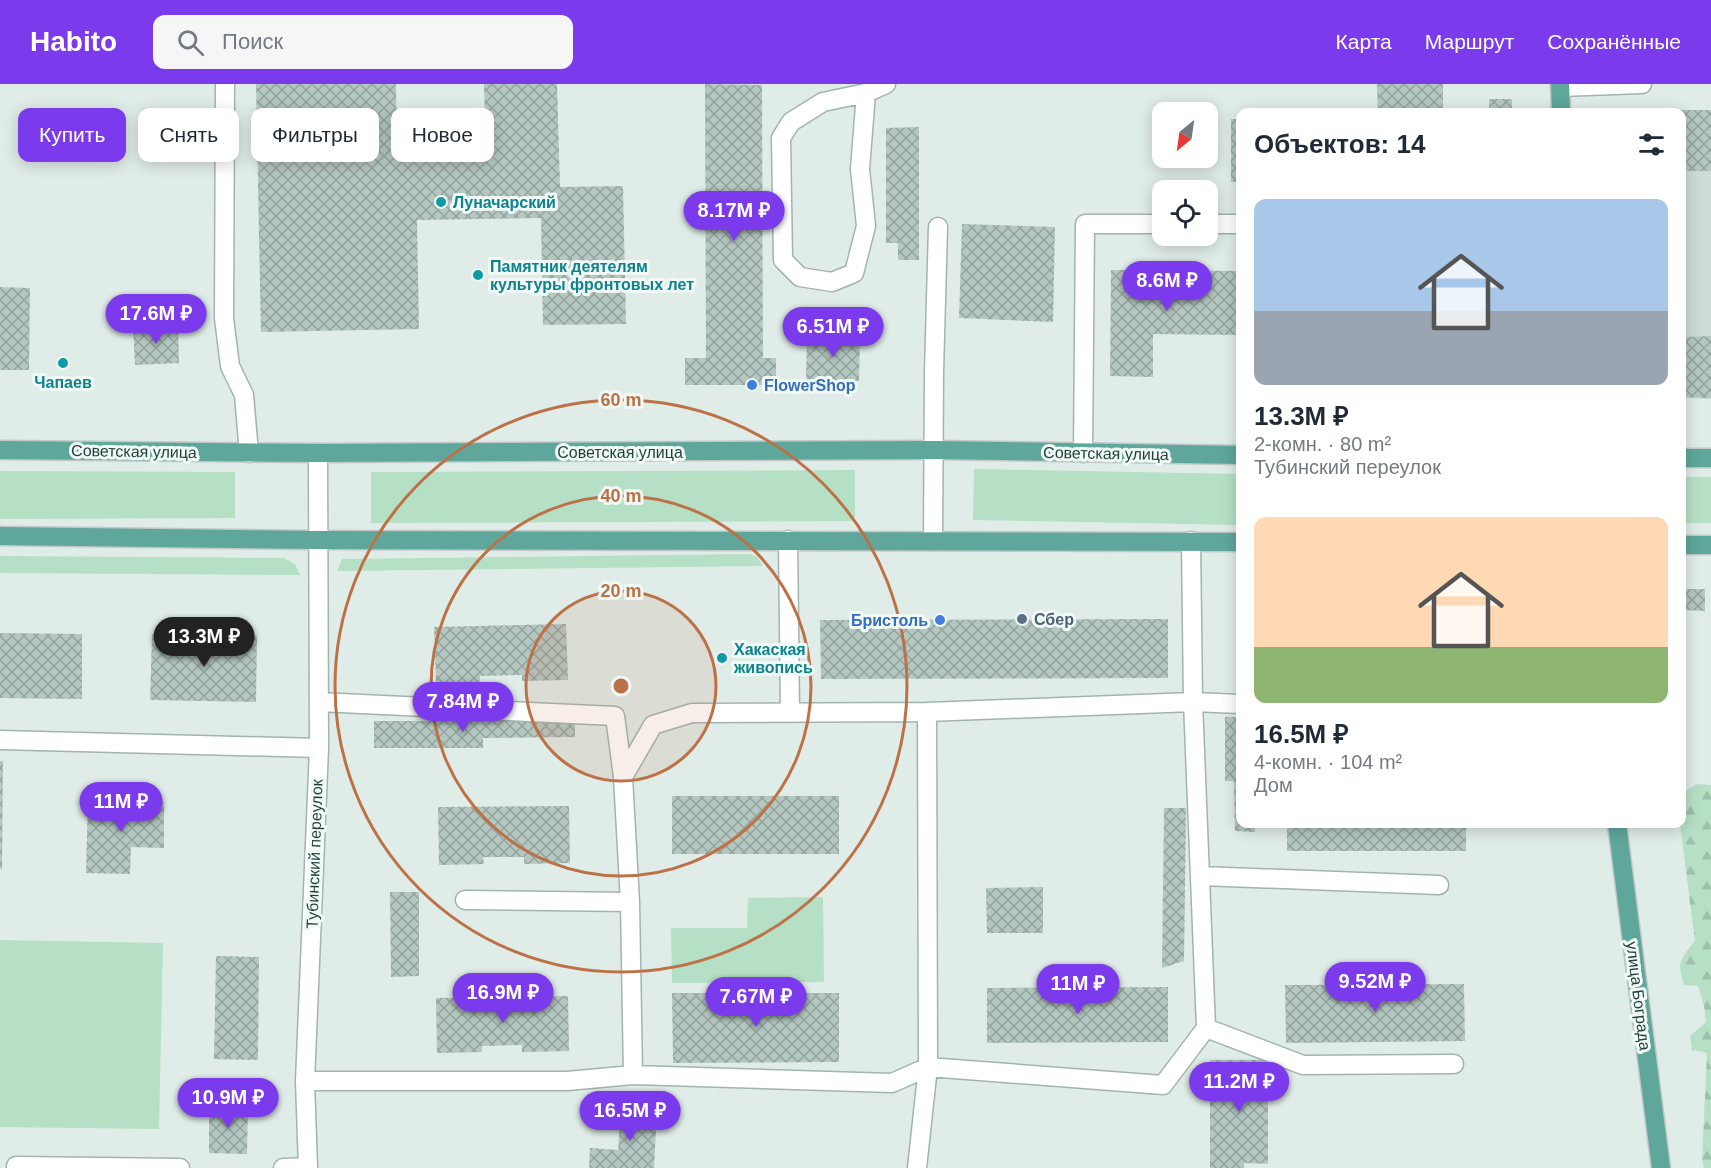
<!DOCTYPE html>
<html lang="ru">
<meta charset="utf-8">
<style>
:root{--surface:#fff;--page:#f6f6f7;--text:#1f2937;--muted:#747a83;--accent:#7c3aed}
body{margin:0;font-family:Helvetica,sans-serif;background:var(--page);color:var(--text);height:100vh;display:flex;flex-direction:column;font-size:22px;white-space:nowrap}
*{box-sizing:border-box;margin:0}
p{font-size:20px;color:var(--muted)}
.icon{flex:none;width:33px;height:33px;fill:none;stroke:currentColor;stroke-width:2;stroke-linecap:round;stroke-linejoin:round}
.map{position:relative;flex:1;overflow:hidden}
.side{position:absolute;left:1236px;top:24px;width:450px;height:720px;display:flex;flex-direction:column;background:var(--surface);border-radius:12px;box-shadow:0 3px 15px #0003}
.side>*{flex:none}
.top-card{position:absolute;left:18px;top:24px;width:570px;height:54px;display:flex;gap:12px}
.needle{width:39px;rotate:209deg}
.tools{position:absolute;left:1152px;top:18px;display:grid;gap:12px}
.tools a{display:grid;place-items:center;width:66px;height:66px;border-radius:12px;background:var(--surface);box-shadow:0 3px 15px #0003;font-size:30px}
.price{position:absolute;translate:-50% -51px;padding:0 14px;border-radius:21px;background:var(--accent);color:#fff;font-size:20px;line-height:39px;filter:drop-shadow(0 2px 3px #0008)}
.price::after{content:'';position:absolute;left:50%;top:36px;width:18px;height:14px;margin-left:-9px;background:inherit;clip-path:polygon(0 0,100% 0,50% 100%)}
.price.on{background:#222;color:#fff}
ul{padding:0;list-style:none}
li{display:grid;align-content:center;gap:12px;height:318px;padding:0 18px}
li span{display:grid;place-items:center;height:186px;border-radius:12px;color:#555}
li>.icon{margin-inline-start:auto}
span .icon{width:108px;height:108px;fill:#fffc;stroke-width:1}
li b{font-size:26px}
h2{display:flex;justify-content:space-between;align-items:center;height:72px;padding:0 18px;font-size:26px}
.tag{padding:0 21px;border-radius:12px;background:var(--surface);box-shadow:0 3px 15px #0003;font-size:21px;line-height:54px}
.tag.on{background:var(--accent);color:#fff}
header{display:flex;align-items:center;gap:36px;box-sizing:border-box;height:84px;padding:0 30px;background:var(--accent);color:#fff}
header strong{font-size:28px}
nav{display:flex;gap:33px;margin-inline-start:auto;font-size:21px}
.search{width:420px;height:54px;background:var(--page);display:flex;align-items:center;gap:15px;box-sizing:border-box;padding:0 21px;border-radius:12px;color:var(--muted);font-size:22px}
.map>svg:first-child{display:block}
</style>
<header>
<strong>Habito</strong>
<div class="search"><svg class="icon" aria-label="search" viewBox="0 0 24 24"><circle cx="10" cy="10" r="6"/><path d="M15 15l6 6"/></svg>Поиск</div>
<nav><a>Карта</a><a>Маршрут</a><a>Сохранённые</a></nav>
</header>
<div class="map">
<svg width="1711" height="1084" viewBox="0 0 1711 1084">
<defs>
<pattern id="forest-firs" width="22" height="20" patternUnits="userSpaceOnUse" patternTransform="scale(1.5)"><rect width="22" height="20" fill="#b6e0c5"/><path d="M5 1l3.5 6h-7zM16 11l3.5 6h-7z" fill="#9cc1aa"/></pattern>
<pattern id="building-cross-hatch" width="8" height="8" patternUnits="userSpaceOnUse" patternTransform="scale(1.5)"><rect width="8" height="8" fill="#b5c7c1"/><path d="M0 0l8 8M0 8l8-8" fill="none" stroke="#93a39e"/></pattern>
</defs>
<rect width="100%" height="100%" fill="#e0ece8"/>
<path fill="#cedcd7" d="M 1644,26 L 1711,26 L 1711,315 L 1682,314 L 1682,28 L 1644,28 Z"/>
<path fill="#b6e0c5" d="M 974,385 L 1240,390 L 1240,441 L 973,436 Z
M 855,386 L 855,437 L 371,439 L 371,388 Z
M 0,387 L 235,388 L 235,434 L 0,435 Z
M 1682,393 L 1711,393 L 1711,439 L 1682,439 Z
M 750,470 L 757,473 L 763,482 L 337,487 L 342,475 Z
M 0,472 L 284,474 L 295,480 L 300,491 L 0,489 Z
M 823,813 L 824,898 L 672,899 L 671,844 L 747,844 L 748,814 Z
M 0,856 L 163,859 L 159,1045 L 0,1043 Z"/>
<path fill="url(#forest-firs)" d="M 1697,700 L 1711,701 L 1711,1084 L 1704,1084 L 1702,1076 L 1707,969 L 1692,966 L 1690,952 L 1706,938 L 1704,922 L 1698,902 L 1684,901 C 1676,878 1681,874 1695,857 L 1680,740 L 1682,740 L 1682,709 Z"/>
<path fill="url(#building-cross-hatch)" d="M 256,0 L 396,0 L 397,71 L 486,69 L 484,0 L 557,0 L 560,103 L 623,102 L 626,240 L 543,241 L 541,134 L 417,136 L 419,245 L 261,248 Z
M 705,0 L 762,1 L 763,274 L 776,274 L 776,301 L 685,301 L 685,274 L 706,274 Z
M 1377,0 L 1443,0 L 1443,28 L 1378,28 Z
M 1489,15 L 1512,15 L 1512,28 L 1489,28 Z
M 1646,26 L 1711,26 L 1711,87 L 1684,87 L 1686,253 L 1711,252 L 1711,314 L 1682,313 L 1682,28 L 1646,28 Z
M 1231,35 L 1240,35 L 1240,98 L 1231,98 Z
M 919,43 L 919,176 L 898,176 L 898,159 L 886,159 L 886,44 Z
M 962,140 L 1055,143 L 1053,238 L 959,234 Z
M 1111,186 L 1240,187 L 1240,251 L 1153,250 L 1153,293 L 1110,292 Z
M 0,203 L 30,204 L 29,286 L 0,286 Z
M 178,241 L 179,279 L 135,281 L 133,242 Z
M 807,250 L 860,251 L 859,297 L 806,297 Z
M 1682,505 L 1705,505 L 1705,527 L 1682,526 Z
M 1168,535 L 1168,594 L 821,595 L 820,536 Z
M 566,540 L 568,596 L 522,597 L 522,591 L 480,592 L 480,599 L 436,600 L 434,543 Z
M 0,549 L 82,550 L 82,615 L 0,614 Z
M 152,550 L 257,552 L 256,618 L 150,616 Z
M 1225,633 L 1240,633 L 1240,740 L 1255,740 L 1255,748 L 1235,747 L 1234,697 L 1225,697 Z
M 374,637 L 575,637 L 575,653 L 483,654 L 483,664 L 374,664 Z
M 0,677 L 3,677 L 2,785 L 0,785 Z
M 672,712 L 839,712 L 839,770 L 672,770 Z
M 88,715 L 164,717 L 164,764 L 131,763 L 130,790 L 86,789 Z
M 569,722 L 570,779 L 524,780 L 524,773 L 483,773 L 484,780 L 439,781 L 438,723 Z
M 1164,724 L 1186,724 L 1184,877 L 1162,884 Z
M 1287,740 L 1466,740 L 1466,767 L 1287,767 Z
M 1043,803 L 1043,849 L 987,849 L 986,804 Z
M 390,808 L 419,808 L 419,892 L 391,893 Z
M 216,872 L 259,873 L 258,976 L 214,975 Z
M 1464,900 L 1465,957 L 1286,959 L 1285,901 Z
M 1168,903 L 1168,958 L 987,959 L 987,904 Z
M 672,909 L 839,909 L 839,978 L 673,979 Z
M 568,912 L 569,967 L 522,968 L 522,961 L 482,962 L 482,968 L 437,969 L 436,914 Z
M 1210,976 L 1268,976 L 1268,1080 L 1244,1079 L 1244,1084 L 1210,1084 Z
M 209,1021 L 248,1022 L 247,1070 L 209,1069 Z
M 621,1023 L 657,1025 L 654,1084 L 589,1084 L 590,1064 L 618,1066 Z"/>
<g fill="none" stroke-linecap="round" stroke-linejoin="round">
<g stroke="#a2b4b0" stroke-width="21">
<path id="minor" d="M 225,0 L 224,234 L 230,282 L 244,311 L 249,369
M 1560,3 L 1642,0
M 866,9 L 860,85 L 866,142 L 854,189 L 832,198 L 800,193 L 783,176 L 781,54 L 791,38 L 823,18 L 866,9 L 886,0
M 1208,140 L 1240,140
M 1083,369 L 1085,140 L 1162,140
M 788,456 L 790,629
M 933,456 L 934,288 L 938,143
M 319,618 L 615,632 L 623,693 L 630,818 L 465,816
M 0,656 L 319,664
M 623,693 L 653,641 L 692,629 L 927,628 L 1193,618 L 1240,620
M 1201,792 L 1439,801
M 1206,944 L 1303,981 L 1454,980
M 633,991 L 892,999 L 928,983 L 1163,1001 L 1206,944 L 1193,618 L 1191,457
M 305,997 L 567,997 L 633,991 L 630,818
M 16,1082 L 180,1084
M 283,1084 L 308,1083
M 308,1084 L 305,997 L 319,664 L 318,369
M 917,1084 L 928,983 L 927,628"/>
</g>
<g stroke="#c0c9c8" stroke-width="21">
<path id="major" d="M 1560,0 L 1561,28
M 0,366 L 318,369 L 935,366 L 1240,371
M 1682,374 L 1711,374
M 0,452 L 318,456 L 1240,458
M 1682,461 L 1711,461
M 1617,740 L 1661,1084"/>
</g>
<use href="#minor" stroke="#fff" stroke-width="18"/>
<use href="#major" stroke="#5fa79b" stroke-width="18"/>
</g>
<circle cx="621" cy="602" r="95" fill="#bc7246" fill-opacity=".12"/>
<g fill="none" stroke="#bc7246" stroke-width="3">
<circle cx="621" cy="602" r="95"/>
<circle cx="621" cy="602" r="190"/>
<circle cx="621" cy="602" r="286"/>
</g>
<g fill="#0f9aa8" stroke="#f0f9f5" stroke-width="2">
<circle cx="441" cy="118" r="6"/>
<circle cx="478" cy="191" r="6"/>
<circle cx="63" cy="279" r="6"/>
<circle cx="722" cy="574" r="6"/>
</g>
<g fill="#3f7fe0" stroke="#f0f9f5" stroke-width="2">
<circle cx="752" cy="301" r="6"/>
<circle cx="940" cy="536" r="6"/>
</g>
<circle fill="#5c6f8a" stroke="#f0f9f5" stroke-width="2" cx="1022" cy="535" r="6"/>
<g text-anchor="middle" stroke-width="6" stroke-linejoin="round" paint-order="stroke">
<g font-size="16" font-weight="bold" fill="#0d838f" stroke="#f0f9f5" text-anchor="start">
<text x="453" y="124">Луначарский</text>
<text x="490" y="188">Памятник деятелям<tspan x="490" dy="18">культуры фронтовых лет</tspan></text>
<text x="63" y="304" text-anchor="middle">Чапаев</text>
<text x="734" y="571">Хакаская<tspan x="734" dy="18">живопись</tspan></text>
</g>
<g font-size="16" font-weight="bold" fill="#366cbe" stroke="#f0f9f5" text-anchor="start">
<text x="764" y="307">FlowerShop</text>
<text x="928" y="542" text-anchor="end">Бристоль</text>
</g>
<g font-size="16" fill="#1f3e39" stroke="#f0f9f5">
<text transform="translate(134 367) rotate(1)" y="6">Советская улица</text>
<text x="620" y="374">Советская улица</text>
<text transform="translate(1106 369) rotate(1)" y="6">Советская улица</text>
<text transform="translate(314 770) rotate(-88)" y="6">Тубинский переулок</text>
<text transform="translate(1639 912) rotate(83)" y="6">улица Бограда</text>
</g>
<g font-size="16" font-weight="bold" fill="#4e5e75" stroke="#f0f9f5" text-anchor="start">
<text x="1034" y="541">Сбер</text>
</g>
</g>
<circle cx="621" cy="602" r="9" fill="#bc7246" stroke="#f0f9f5" stroke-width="3"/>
<g font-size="18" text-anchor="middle" font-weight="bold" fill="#bc7246" stroke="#f0f9f5" stroke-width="6" stroke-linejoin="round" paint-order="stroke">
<text x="621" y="322">60 m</text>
<text x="621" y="418">40 m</text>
<text x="621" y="513">20 m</text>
</g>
</svg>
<div class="tools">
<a><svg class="needle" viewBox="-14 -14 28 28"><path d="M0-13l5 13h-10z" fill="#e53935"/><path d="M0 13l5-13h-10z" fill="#747a83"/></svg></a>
<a><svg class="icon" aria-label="locate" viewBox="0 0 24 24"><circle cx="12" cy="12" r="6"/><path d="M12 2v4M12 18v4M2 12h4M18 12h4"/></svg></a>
</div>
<b class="price" style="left:734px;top:158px">8.17M ₽</b>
<b class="price" style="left:1167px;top:228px">8.6M ₽</b>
<b class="price" style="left:156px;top:261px">17.6M ₽</b>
<b class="price" style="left:833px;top:274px">6.51M ₽</b>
<b class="price on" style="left:204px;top:584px">13.3M ₽</b>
<b class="price" style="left:463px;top:649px">7.84M ₽</b>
<b class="price" style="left:121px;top:749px">11M ₽</b>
<b class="price" style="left:1375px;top:929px">9.52M ₽</b>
<b class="price" style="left:1078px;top:931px">11M ₽</b>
<b class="price" style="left:503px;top:940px">16.9M ₽</b>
<b class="price" style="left:756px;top:944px">7.67M ₽</b>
<b class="price" style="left:1239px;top:1029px">11.2M ₽</b>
<b class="price" style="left:228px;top:1045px">10.9M ₽</b>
<b class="price" style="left:630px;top:1058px">16.5M ₽</b>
<div class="top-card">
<a class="tag on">Купить</a>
<a class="tag">Снять</a>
<a class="tag">Фильтры</a>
<a class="tag">Новое</a>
</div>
<section class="side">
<h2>Объектов: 14<svg class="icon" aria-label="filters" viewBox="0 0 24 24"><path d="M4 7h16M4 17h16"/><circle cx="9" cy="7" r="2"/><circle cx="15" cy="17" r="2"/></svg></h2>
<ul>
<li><span style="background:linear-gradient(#a9c7e8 60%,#9aa5b1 0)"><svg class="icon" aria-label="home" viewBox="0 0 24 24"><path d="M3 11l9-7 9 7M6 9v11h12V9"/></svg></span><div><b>13.3M ₽</b><p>2-комн. · 80 m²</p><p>Тубинский переулок</p></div></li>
<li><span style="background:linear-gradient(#ffd9b3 70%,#8fb573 0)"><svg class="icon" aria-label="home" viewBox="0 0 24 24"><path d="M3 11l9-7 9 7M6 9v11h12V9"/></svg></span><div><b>16.5M ₽</b><p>4-комн. · 104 m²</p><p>Дом</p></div></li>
</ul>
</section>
</div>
